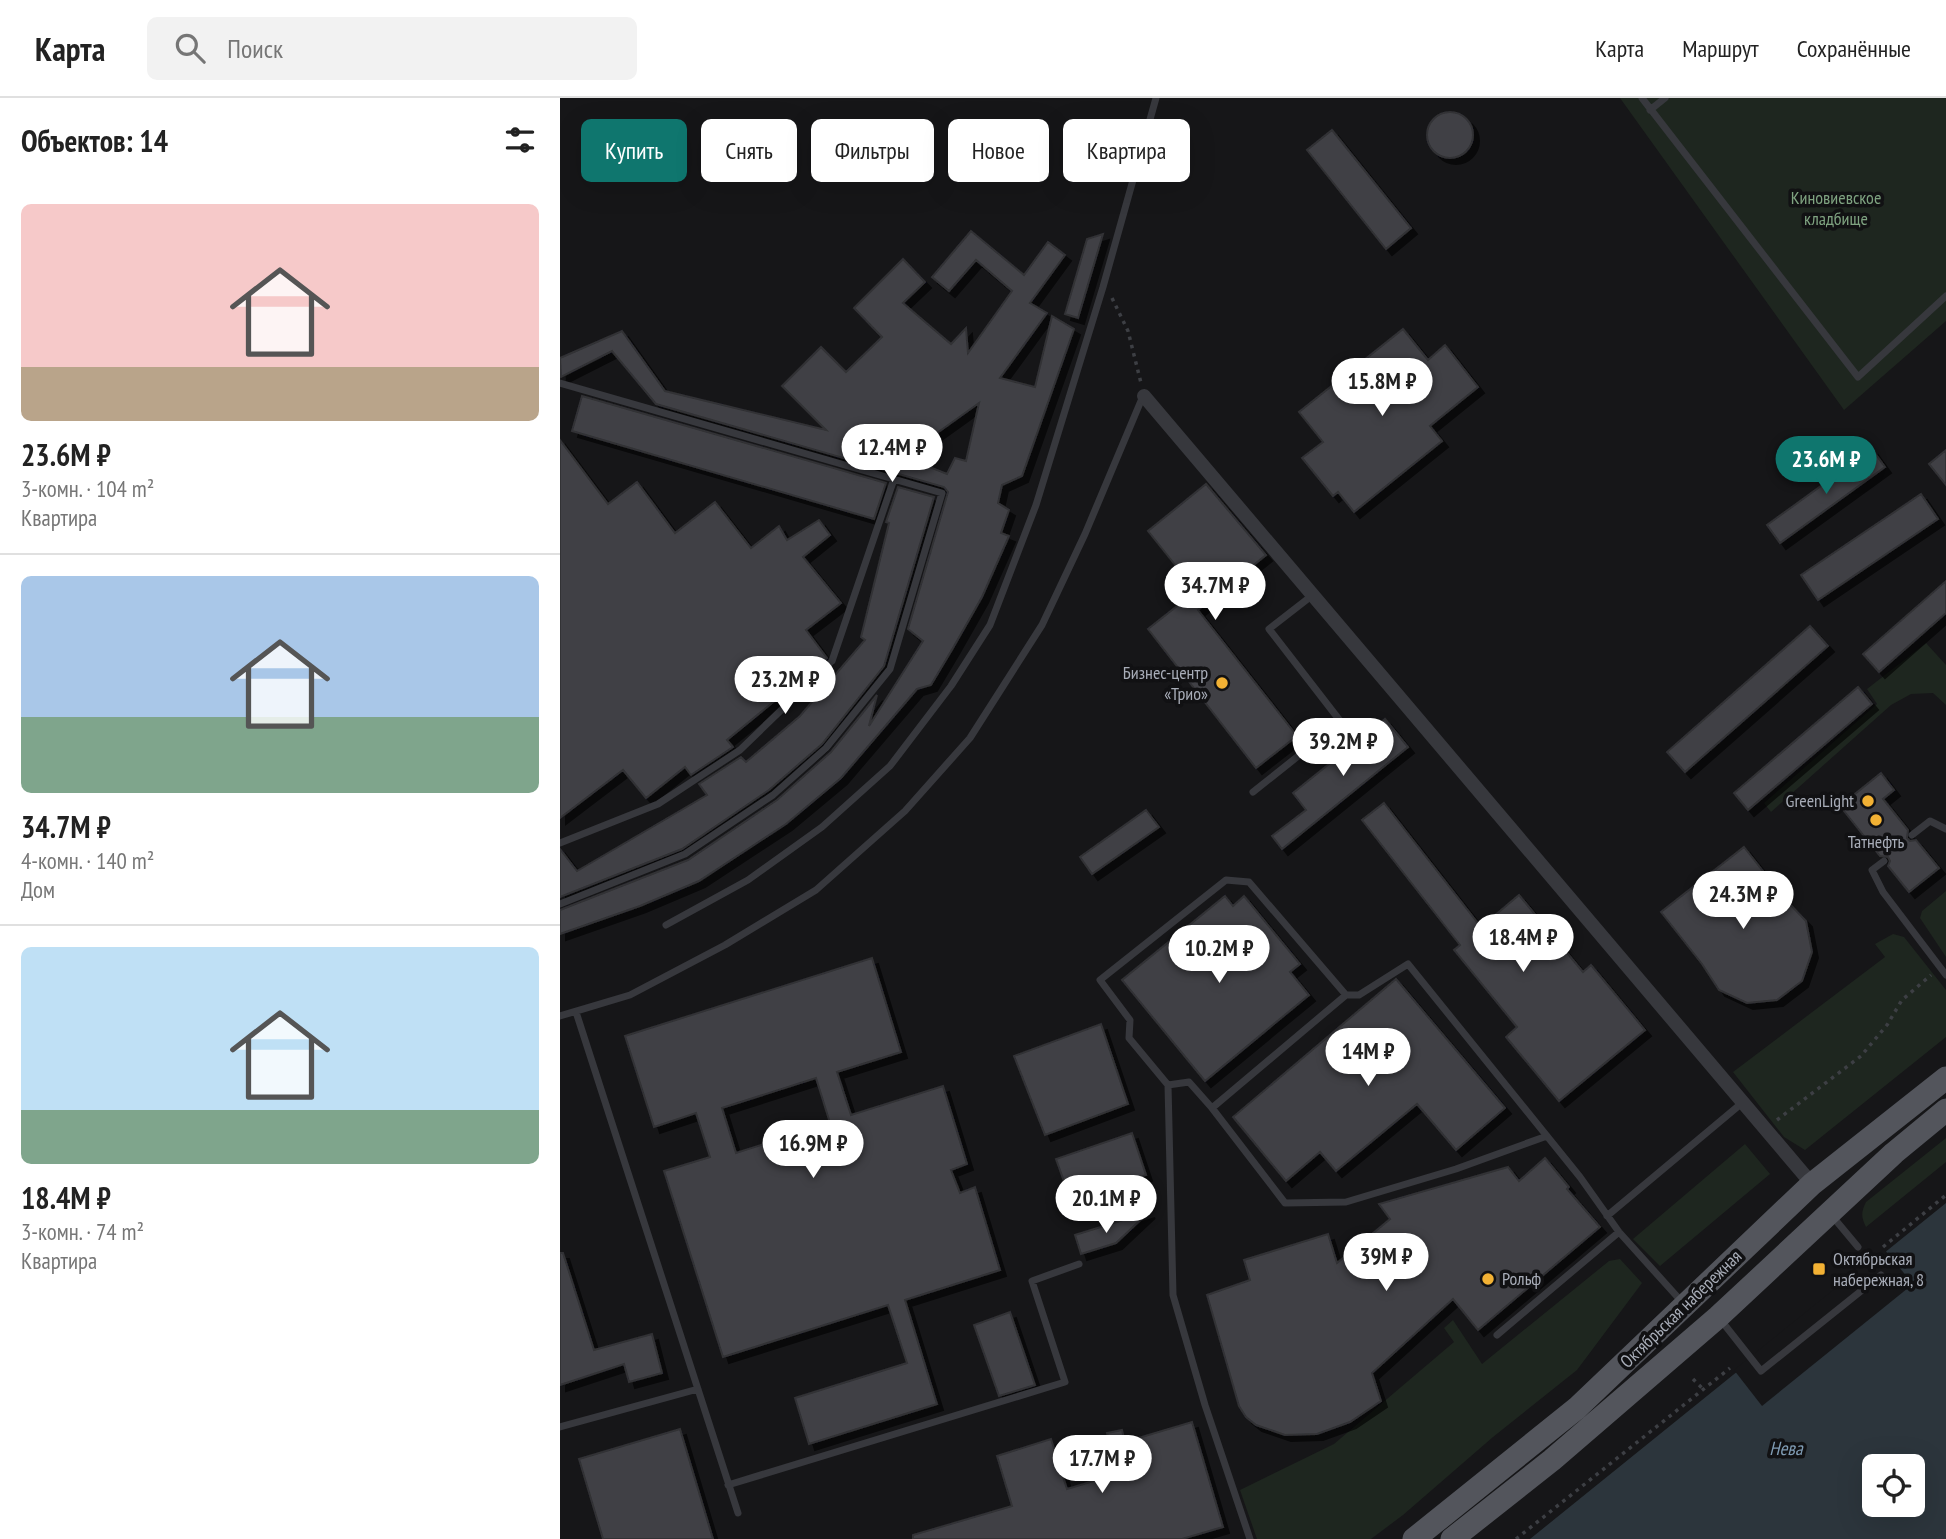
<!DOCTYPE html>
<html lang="ru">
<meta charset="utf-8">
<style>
:root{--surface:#fff;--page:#f2f2f2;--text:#222;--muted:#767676;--line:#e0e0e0;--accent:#0f766e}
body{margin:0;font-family:"PT Sans Narrow",sans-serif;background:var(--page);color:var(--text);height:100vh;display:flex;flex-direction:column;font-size:26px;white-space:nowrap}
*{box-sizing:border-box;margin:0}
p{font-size:23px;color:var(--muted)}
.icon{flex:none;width:38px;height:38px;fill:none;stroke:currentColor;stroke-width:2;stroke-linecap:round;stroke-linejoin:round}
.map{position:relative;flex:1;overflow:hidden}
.side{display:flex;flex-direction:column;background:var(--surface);width:560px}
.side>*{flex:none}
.guide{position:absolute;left:21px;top:21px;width:665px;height:63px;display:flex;gap:14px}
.controls{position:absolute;left:1302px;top:1356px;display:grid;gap:14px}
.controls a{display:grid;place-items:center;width:63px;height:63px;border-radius:10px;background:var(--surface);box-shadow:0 7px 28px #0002;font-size:35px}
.price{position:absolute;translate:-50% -60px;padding:0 16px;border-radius:24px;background:#fff;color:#222;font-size:23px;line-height:46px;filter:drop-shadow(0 2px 4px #0008)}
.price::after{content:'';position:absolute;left:50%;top:42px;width:21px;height:16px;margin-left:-10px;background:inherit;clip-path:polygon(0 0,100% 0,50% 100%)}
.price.selected{background:var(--accent);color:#fff}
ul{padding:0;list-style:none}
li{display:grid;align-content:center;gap:14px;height:371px;padding:0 21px}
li+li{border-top:2px solid var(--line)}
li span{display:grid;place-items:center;height:217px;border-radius:10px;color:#555}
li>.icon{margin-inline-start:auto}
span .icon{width:126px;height:126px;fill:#fffc;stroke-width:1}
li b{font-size:30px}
h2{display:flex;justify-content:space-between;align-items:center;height:84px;padding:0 21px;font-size:30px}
.pill{padding:0 24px;border-radius:10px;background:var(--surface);box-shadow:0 7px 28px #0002;font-size:24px;line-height:63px}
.pill.selected{background:var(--accent);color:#fff}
header{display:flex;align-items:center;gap:42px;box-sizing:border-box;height:98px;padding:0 35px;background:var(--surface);border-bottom:2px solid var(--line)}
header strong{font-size:33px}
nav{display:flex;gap:38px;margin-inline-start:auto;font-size:24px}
.search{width:490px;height:63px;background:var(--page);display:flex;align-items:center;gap:18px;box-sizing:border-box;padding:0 24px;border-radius:10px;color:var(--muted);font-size:26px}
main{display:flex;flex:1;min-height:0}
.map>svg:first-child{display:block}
</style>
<header>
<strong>Карта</strong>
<div class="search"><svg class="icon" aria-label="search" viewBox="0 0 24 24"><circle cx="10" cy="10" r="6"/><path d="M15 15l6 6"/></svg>Поиск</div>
<nav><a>Карта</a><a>Маршрут</a><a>Сохранённые</a></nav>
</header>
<main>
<section class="side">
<h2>Объектов: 14<svg class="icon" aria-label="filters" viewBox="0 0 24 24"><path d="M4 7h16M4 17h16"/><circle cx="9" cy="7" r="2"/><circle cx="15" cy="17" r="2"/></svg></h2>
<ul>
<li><span style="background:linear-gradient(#f6c9c9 75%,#b9a48a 0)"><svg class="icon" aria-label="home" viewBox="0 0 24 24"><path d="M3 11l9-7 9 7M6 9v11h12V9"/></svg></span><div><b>23.6M ₽</b><p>3-комн. · 104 m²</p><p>Квартира</p></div></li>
<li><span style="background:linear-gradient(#a9c7e8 65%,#7fa58c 0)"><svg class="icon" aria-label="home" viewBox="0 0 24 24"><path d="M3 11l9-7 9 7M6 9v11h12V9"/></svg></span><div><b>34.7M ₽</b><p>4-комн. · 140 m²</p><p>Дом</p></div></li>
<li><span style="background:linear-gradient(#bfe0f5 75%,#7fa58c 0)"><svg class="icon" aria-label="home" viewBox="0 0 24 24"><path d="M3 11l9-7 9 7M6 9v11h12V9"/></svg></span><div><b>18.4M ₽</b><p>3-комн. · 74 m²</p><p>Квартира</p></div></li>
</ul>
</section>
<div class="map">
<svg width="1386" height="1441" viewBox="0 0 1386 1441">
<defs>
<filter id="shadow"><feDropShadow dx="6" dy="6" stdDeviation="0" flood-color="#0009"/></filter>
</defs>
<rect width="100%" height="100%" fill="#161618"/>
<path fill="#1e261f" d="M 1060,0 L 1386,0 L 1386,223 L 1284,312 Z
M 1366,545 L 1386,567 L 1386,607 L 1373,595 L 1351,596 L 1331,607 L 1211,714 L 1204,705 L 1317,606 L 1307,591 Z
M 1386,793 L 1386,859 L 1360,820 L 1362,813 Z
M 1333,836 L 1344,839 L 1386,892 L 1386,939 L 1245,1052 L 1224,1039 L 1173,974 L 1325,859 L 1315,846 Z
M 1386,1040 L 1386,1064 L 1306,1129 C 1301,1119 1301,1114 1306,1104 Z
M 1185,1046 L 1210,1076 L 1100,1168 L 1073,1141 Z
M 1060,1161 L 1082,1185 L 1017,1272 L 933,1339 L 843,1417 L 811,1441 L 697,1441 L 680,1392 L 774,1346 L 894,1244 L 884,1230 L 893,1222 L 922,1266 L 1049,1163 Z"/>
<path fill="#2c353c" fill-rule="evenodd" d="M 1386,1105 L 1386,1441 L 970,1441 ZM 1314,1368 L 1353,1368 L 1353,1407 L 1314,1407 Z"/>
<path fill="#161618" d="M 1324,1151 L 1353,1186 L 1202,1308 L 1174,1272 Z"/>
<path fill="#404145" stroke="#303034" stroke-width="2" fill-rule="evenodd" filter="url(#shadow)" d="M867 37a23 23 0 1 1 46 0a23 23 0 1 1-46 0Z
M 772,32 L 851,130 L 826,151 L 747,52 Z
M 411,133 L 464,177 L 488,144 L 505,157 L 470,205 L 487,215 L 440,280 L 475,289 L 492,218 L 514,231 L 462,378 L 442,387 L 438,405 L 449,412 L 441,435 L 449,438 L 422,499 L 393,550 L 371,587 L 357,591 L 281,680 L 226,726 L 139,783 L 80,808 L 0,836 L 0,812 L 128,762 L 217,702 L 271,654 L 317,597 L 309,628 L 363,543 L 348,531 L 388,394 L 384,389 L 96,306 L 52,253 L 1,279 L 0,260 L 62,233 L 105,293 L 266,332 L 222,288 L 261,249 L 286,274 L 322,239 L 294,210 L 343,161 L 365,184 L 343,205 L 391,246 L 406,230 L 408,255 L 452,193 L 416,162 L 389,193 L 372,179 ZM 419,305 L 406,363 L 395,360 L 387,376 L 357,364 L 362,349 L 359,348 Z
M 543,136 L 518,220 L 505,216 L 527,141 Z
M 843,231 L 868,262 L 885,247 L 918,289 L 870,328 L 882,343 L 794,414 L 778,394 L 773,398 L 742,360 L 763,344 L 739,314 Z
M 22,298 L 326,385 L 314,421 L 12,333 Z
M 0,342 L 48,406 L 77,384 L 115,435 L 155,404 L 191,450 L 219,428 L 227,442 L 259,422 L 270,437 L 243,459 L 281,505 L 246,532 L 267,560 L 167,642 L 173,649 L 131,677 L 125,669 L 86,700 L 63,672 L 0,720 Z
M 1312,351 L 1325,369 L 1220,445 L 1207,427 Z
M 1386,352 L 1386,387 L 1369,366 Z
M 646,386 L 706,457 L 638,512 L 737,638 L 696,670 L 588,531 L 636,493 L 588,433 Z
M 338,389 L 374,399 L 324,568 L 262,646 L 209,692 L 122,751 L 0,799 L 0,751 L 17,773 L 147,697 L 139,686 L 181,659 L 186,664 L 240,618 L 305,542 L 301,539 L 329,425 L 326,424 Z
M 1361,396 L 1378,421 L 1258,502 L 1241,477 Z
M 1386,483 L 1386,515 L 1319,574 L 1303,556 Z
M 1250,528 L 1268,548 L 1125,674 L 1107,654 Z
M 1298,589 L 1312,606 L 1188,712 L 1174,695 Z
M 825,621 L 848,649 L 722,751 L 712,738 L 746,712 L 733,695 Z
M 1321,675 L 1334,692 L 1323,701 L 1348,732 L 1347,740 L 1350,743 L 1356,742 L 1379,770 L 1349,794 L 1328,768 L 1330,763 L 1328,759 L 1320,758 L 1280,708 Z
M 824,705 L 921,829 L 959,797 L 1023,874 L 1031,867 L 1085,932 L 999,1003 L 946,939 L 957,929 L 894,852 L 900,847 L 802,722 Z
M 586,712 L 599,729 L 532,776 L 520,759 Z
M 1184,749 L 1225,801 L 1246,823 L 1252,854 L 1242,883 L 1217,902 L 1187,905 L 1159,892 L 1142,866 L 1101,814 Z
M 665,798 L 673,808 L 684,798 L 740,866 L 730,874 L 749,897 L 645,983 L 562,882 Z
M 312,860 L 341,954 L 277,974 L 291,1017 L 383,988 L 407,1066 L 391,1072 L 400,1095 L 415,1089 L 440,1172 L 345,1202 L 377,1306 L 249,1346 L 235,1300 L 347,1265 L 328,1207 L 163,1259 L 104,1073 L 150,1059 L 136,1015 L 94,1029 L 65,938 ZM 256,980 L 270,1025 L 176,1055 L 162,1010 Z
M 836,881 L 945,1010 L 896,1052 L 857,1006 L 776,1073 L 760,1054 L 726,1083 L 673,1019 Z
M 541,926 L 568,1006 L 485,1037 L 454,958 Z
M 572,1035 L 586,1077 L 511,1103 L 496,1061 Z
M 985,1060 L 1009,1089 L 1007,1091 L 1040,1129 L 918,1232 L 893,1201 L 812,1275 L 821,1303 L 790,1324 L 757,1336 L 725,1337 L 696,1327 L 686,1319 L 679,1308 L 647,1197 L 690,1182 L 684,1162 L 768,1136 L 777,1165 L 830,1121 L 819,1106 L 948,1069 L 959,1083 Z
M 589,1114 L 556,1145 L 521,1156 L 515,1137 Z
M 0,1155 L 3,1155 L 34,1252 L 92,1236 L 102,1275 L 69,1284 L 64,1266 L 0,1287 Z
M 450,1214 L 475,1287 L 439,1298 L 414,1227 Z
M 632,1324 L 663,1429 L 622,1441 L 353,1441 L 353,1437 L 452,1408 L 437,1358 L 491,1341 L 507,1391 L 557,1376 L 547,1335 L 562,1332 L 565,1344 Z
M 120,1331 L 153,1441 L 43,1441 L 19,1361 Z"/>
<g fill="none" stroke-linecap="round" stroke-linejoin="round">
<path stroke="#3d3f44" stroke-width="3.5" stroke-dasharray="3.5 5" stroke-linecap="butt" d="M 552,200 L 568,233 L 581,285
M 1217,1022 L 1301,958 L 1327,927 L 1342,902 L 1371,877
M 1323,1149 L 1386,1097
M 1133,1281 L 1143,1291
M 956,1441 L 1170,1270"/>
<path stroke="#37383d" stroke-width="7" d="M 1082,0 L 1298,279 L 1386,198
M 1090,12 L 1105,0
M 0,285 L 382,395 L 330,571 L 266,650 L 213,697 L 125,756 L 0,806
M 693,694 L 781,624 L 709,531 L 754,496
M 1352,737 L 1370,723 L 1386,731
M 0,745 L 98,706 L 180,652 L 272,563 L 334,381
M 1324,763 L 1312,772 L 1323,794 L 1386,877
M 106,827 L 188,782 L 262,729 L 330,668 L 391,588 L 430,527 L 476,407 L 543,189 L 596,0
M 786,897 L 799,897 L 848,866 L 1020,1079 L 1059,1134 L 1122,1204
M 16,914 L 178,1415
M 0,918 L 70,897 L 165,847 L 256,792 L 345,713 L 410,640 L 482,527 L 525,436 L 583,298
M 608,987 L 629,984 L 652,1010 L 725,1105 L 786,1104 L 896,1071 L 987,1038
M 652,1010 L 786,897 L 689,784 L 666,782 L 540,882 L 570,922 L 569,940 L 608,987 L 613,1197 L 645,1307 L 690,1441
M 1047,1118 L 1182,1005
M 1273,1119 L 1298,1149
M 1160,1221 L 1201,1273 L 1321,1177
M 937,1237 L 1059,1134
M 0,1329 L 138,1291
M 168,1387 L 505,1284 L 472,1183 L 519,1166"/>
<path stroke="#37383d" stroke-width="14" d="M 584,298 L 1252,1086"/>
<path stroke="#53555c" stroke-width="23" d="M 854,1441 L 1017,1310 L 1252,1086 L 1386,980
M 892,1441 L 992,1362 L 1158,1219 L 1334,1055 L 1386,1012"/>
</g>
<g fill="#f2b134" stroke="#111113" stroke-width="2.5">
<circle cx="662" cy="585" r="7"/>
<circle cx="1308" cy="703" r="7"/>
<circle cx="1316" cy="722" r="7"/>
<rect x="1252" y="1164" width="14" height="14" rx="3.5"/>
<circle cx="928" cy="1181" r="7"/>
</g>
<g text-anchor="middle" stroke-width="7" stroke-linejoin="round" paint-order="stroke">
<g font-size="18" fill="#7fa381" stroke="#111113">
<text x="1276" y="106">Киновиевское<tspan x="1276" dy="21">кладбище</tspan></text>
</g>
<g font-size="18" fill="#a8adb8" stroke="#111113" text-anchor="end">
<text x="648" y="581">Бизнес-центр<tspan x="648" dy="21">«Трио»</tspan></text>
<text x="1294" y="709">GreenLight</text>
<text x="1316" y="750" text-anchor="middle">Татнефть</text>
<text x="1273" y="1167" text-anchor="start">Октябрьская<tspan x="1273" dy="21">набережная, 8</tspan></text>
<text x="942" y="1187" text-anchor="start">Рольф</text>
</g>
<g font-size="18" fill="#a8adb8" stroke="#111113">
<text transform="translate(1121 1211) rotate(-44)" y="6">Октябрьская набережная</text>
</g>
<g font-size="19" font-style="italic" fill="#7f9bb3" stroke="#111113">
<text x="1226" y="1357">Нева</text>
</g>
</g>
</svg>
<div class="controls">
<a><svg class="icon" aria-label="locate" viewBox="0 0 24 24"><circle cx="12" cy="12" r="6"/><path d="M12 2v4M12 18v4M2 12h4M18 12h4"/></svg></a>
</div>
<b class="price" style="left:822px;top:320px">15.8M ₽</b>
<b class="price" style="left:332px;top:386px">12.4M ₽</b>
<b class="price selected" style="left:1266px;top:398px">23.6M ₽</b>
<b class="price" style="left:655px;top:524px">34.7M ₽</b>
<b class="price" style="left:225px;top:618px">23.2M ₽</b>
<b class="price" style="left:783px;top:680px">39.2M ₽</b>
<b class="price" style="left:1183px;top:833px">24.3M ₽</b>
<b class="price" style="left:963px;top:876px">18.4M ₽</b>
<b class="price" style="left:659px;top:887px">10.2M ₽</b>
<b class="price" style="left:808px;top:990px">14M ₽</b>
<b class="price" style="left:253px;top:1082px">16.9M ₽</b>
<b class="price" style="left:546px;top:1137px">20.1M ₽</b>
<b class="price" style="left:826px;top:1195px">39M ₽</b>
<b class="price" style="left:542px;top:1397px">17.7M ₽</b>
<div class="guide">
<a class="pill selected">Купить</a>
<a class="pill">Снять</a>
<a class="pill">Фильтры</a>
<a class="pill">Новое</a>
<a class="pill">Квартира</a>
</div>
</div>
</main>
